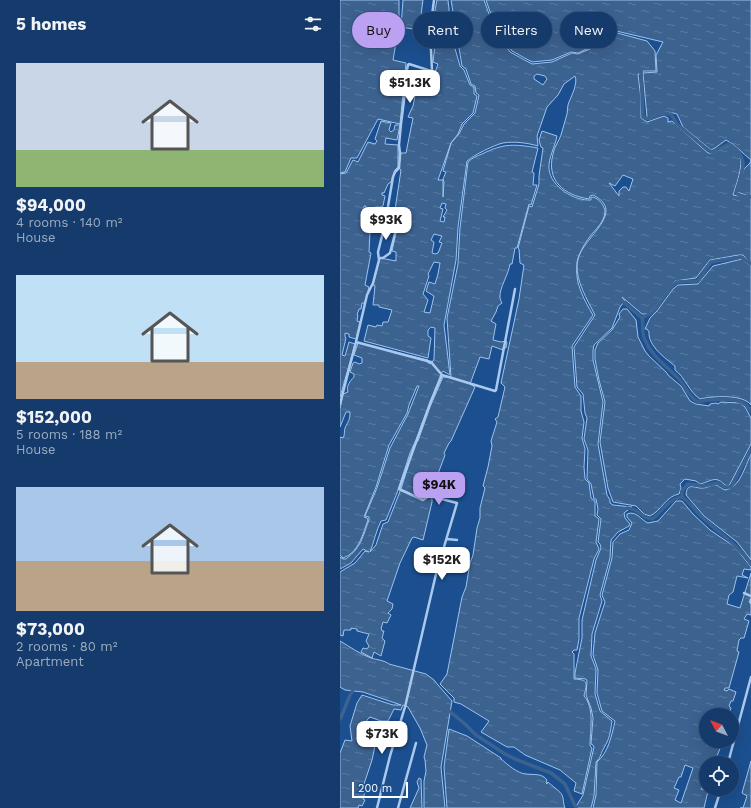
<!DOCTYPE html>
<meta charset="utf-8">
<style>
:root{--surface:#143b6b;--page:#214673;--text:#f1f3f6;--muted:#9dadc1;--line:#33557e;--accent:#bca0f2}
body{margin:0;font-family:"Work Sans",sans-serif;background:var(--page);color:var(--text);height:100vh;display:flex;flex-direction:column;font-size:15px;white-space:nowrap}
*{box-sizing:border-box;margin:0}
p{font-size:13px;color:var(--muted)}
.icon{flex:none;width:22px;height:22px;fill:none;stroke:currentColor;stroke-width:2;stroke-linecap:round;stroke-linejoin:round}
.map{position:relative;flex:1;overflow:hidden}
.details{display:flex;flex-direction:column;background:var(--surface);width:340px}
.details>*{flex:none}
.banner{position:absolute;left:12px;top:12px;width:339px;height:36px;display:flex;gap:8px}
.needle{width:26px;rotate:311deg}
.fabs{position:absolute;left:359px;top:708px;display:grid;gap:8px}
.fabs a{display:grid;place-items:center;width:40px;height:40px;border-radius:50%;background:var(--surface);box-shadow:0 4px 16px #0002,0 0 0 1px var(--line);font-size:20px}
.scale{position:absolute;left:12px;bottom:10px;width:56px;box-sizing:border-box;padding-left:4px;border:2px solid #fff;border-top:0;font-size:11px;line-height:14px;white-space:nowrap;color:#fff;-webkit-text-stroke:3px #1b4f8f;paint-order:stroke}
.price{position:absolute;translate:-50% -34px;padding:0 9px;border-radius:8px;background:#fff;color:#222;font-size:13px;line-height:26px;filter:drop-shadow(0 1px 2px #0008)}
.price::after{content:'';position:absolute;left:50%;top:24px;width:12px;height:9px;margin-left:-6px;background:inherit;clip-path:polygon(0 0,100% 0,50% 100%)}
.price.active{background:var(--accent);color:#111}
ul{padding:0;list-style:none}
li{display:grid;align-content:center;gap:8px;height:212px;padding:0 16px}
li span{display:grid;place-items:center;height:124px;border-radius:0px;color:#555}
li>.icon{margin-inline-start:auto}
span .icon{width:72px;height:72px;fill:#fffc;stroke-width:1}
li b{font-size:17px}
h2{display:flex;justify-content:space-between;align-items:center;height:48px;padding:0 16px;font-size:17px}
.tag{padding:0 14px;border-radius:18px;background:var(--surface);box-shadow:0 4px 16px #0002,0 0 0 1px var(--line);font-size:14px;line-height:36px}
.tag.active{background:var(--accent);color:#111}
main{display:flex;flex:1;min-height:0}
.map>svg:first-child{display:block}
</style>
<main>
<section class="details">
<h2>5 homes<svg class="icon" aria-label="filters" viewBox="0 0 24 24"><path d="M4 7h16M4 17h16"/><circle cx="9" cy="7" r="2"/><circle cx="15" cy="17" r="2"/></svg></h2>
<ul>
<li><span style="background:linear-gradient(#c9d6e8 70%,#8fb573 0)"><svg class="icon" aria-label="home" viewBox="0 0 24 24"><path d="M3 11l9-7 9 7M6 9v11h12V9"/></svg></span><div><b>$94,000</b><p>4 rooms · 140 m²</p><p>House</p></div></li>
<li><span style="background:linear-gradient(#bfe0f5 70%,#b9a48a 0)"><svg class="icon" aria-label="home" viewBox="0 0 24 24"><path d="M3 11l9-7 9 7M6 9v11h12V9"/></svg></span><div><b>$152,000</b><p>5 rooms · 188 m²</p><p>House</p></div></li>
<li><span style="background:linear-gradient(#a9c7e8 60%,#b9a48a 0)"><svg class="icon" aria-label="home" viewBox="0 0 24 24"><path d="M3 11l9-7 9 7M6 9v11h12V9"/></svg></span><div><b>$73,000</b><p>2 rooms · 80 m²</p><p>Apartment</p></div></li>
</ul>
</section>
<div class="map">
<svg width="411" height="808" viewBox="0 0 411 808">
<defs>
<pattern id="water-ripples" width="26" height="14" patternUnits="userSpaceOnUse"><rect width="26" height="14" fill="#3c6290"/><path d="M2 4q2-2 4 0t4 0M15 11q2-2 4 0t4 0" fill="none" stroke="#597aa1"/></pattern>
</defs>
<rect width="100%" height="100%" fill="#1b4f8f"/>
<path fill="url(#water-ripples)" stroke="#9cc4f0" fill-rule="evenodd" d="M 0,0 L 59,0 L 59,25 L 53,60 L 66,63 L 60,124 L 38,119 L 17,158 L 11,158 L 5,172 L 0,173 Z
M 63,0 L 83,0 L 79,30 L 61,27 Z
M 97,0 L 108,0 L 112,38 L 120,66 L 124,70 L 130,85 L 134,87 L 134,94 L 137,96 L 133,113 L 122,124 L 118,134 L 111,143 L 119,134 L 124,124 L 135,113 L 139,95 L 136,93 L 135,86 L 131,84 L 126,69 L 122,66 L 111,0 L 144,0 L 155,31 L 170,52 L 192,64 L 212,62 L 232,53 L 238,54 L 250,49 L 270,31 L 307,41 L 315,51 L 316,71 L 303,71 L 303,74 L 298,74 L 301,99 L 301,118 L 307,122 L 324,116 L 328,118 L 328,122 L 332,121 L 368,153 L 372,153 L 390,145 C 410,152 397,181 393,195 L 411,198 L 411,264 L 403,255 L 399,255 L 370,260 L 356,278 L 335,281 L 313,310 L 308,314 L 302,314 L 282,297 L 285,301 L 280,307 L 272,328 L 254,345 L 253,350 L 253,360 L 263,402 L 258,444 L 267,495 L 270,500 L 270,503 L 273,505 L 292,507 L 284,513 L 285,518 L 290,524 L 289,526 L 278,532 L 271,540 L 270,558 L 260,595 L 262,601 L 252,634 L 251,656 L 256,669 L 255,694 L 260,711 L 272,721 C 270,734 270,737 264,748 C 260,754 262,756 256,762 L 254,796 L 251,808 L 235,808 L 243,795 L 254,747 L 253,745 L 251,744 L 253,718 L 251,708 L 246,695 L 247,681 L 246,679 L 235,678 L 235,673 L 242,638 L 242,620 L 256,560 L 261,548 L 260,544 L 258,542 L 261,519 L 257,515 L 258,509 L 256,499 L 254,499 L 251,484 L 247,479 L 248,450 L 244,439 L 247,418 L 245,413 L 243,394 L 237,387 L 234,347 L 255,315 C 247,299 236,282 237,263 C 239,239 289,213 253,195 L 250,196 L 249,199 C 224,195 206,181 213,154 C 214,147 219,141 221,135 C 223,128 225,121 227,114 C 228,110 227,106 229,102 C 232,95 238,83 235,76 L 224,84 L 218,95 L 207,107 L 197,136 L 198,146 C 188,143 174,141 163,143 C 154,145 134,155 127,161 L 118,227 L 116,260 L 104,325 L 110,375 L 103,371 L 101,374 L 76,440 L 70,453 L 57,493 L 46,520 L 41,521 C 36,531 34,542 30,552 L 36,545 L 43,524 L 48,522 L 61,489 L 75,444 L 78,441 L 90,407 L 103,377 L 111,377 L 107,318 L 118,264 L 120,228 L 128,162 C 132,158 137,156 142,154 C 164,143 174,144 198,148 L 192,172 L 194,173 L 193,185 L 197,185 L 191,205 L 189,204 L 177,248 L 175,248 L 172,264 L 170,264 C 169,273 159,289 160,297 C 160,299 161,301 162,303 L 158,306 L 156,312 L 151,321 L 156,324 L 153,340 L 161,342 L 166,341 L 167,342 L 166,348 L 163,347 L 163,350 L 152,346 L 149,359 L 140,357 L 130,384 L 135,387 L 111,441 L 109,443 L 104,453 L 105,455 L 92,490 L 92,502 L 83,540 L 74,537 L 72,538 L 60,563 L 47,601 L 53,604 L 52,609 L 48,613 L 51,615 L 47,623 L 43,622 L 41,629 L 42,630 L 42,631 L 44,631 L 42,638 L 45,641 L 41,656 L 34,652 L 32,658 L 21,652 L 23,648 L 27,649 L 29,646 L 26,641 L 29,634 L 17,631 L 17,629 L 11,628 L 11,630 L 4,630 L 3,636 L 0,635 L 0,572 L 15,563 L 25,551 L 29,552 L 23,549 L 11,563 L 0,569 L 0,557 L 3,559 L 6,559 C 22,546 22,538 29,520 L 29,517 L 25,516 L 37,488 L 50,448 L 68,414 L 79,386 L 77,386 L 69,405 L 67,413 L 49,445 L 36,487 L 24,517 L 27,518 L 28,520 C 23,533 19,553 3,558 L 0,555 L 0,437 L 3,438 C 5,435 4,432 5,428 C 8,421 10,421 10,412 L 6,412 L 0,427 L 0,409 L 3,394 L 8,392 C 6,386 10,381 14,377 L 14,374 L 10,372 L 13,363 L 15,362 L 19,364 L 22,363 L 22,358 L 14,355 L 18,343 L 88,360 L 88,363 L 91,364 L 94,359 L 95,328 L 91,327 L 88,330 L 88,336 L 91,338 L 88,358 L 24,341 L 28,325 L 36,327 L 37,325 L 42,326 L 43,322 L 48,322 L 52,310 L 39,307 L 39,305 L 33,305 L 35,286 L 33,285 L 40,258 L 56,261 L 56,252 L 52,251 L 60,214 L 55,210 L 61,170 L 59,168 L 61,153 L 66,153 L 73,118 L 68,117 L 73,106 L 75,96 L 71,94 L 72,91 L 76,88 L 77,81 L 87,83 L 93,78 L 98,64 L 93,62 L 95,45 L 103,45 L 104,43 L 106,43 L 107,40 L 95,37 C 91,26 95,11 97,0 ZM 197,74 L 205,76 L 207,79 L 203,85 L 194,79 L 194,76 ZM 111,143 L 103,171 L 106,172 L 103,179 L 104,182 L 103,197 L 103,180 L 98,180 ZM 283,175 L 293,179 L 289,191 L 286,187 L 283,187 L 279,191 L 279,196 L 269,183 L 275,186 ZM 102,203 L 106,204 L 105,208 L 107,210 L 103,217 L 105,217 L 104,222 L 100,221 L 103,209 L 100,208 ZM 94,234 L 102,236 L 99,242 L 102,243 L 98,253 L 95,254 L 92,253 L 94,242 L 91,240 ZM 94,262 L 100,263 L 98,274 L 95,284 L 89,282 L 86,291 L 94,296 L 90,313 L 84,312 L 88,300 L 83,294 L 89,276 L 88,274 Z
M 146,0 L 411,0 L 411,196 L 406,195 L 397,192 L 404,169 L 410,163 L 411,160 C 402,153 396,145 386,140 L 375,148 L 371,150 L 343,127 L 337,114 C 324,110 321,113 309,118 L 307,117 L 303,73 L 317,72 L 316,55 L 323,42 L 268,29 L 249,48 L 238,53 L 231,52 L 212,60 L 192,62 L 172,51 L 164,41 L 157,32 Z
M 41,121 L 51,123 L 49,130 L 51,132 L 54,130 L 55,125 L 60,125 L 57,140 L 46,138 L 45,144 L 58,145 L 58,167 L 55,170 L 51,182 L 48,184 L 44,193 L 42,193 L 42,195 L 45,196 L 43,206 L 42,207 L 35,207 L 33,214 L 34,219 L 27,217 L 26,206 L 24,206 L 23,216 L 27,220 L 26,227 L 30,232 L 29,252 L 31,253 L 25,285 L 29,287 L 25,303 L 22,303 L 21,309 L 19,309 L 17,315 L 18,315 L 17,321 L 20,322 L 16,339 L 9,337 L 9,334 L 5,333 L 5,337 L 6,338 L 2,355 L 5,356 L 9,342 L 15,344 L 0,397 L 0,174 L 6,173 L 13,160 L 18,162 L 28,142 L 35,144 L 37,141 L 35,139 Z
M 202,131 L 217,136 C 215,147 208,158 209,169 C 211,187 234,201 251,200 L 251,197 C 258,197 263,204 265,210 C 265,220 259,226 252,234 C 228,263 235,285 253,315 L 232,346 L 235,387 L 241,396 L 241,411 L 244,422 L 242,438 L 245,449 L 244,467 L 245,479 L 249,483 L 251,498 L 255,501 L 255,516 L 259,519 L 256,542 L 259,549 L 254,559 L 239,618 L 239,639 L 237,650 L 234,650 L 232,652 L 234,654 L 234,679 C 249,680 247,682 244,696 C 255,708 250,731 250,746 L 252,748 L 242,794 L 234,791 L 236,783 L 220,770 L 185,755 L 174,747 L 167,747 L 141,732 L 149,721 L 121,704 L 114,702 L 114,698 L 100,684 L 107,674 L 122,597 L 126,587 L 130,563 L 133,555 L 137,528 L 140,518 L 140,508 L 145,488 L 143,486 L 148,467 L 152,446 L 151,441 L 157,422 L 155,419 L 158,417 L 165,387 L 161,383 L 179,299 L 184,265 L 180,263 L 179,249 L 178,248 L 189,206 L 192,207 L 199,184 L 199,176 L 203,148 L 201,147 L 199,140 Z
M 402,259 L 411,266 L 411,405 C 403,394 372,396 360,399 C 349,392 345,377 335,370 L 335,366 C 325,358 308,346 309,332 L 307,329 L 305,329 L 310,318 L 317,311 L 333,289 L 338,285 L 358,284 L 373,266 Z
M 283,309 L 287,309 L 296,320 L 298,337 L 305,351 L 309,356 L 326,372 L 329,376 L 341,386 L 350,401 L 356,404 L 369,406 L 370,404 L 376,403 L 378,404 L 381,402 L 400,403 L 405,407 L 411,418 L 411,444 L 390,484 L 388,486 C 383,485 382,481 378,480 C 373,478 366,483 360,484 L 356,481 L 345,479 L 340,484 L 341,488 L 339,494 C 326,496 321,511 310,516 L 304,514 L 296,506 L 273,502 L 268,488 L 260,442 L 265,402 L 259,380 L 255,359 L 255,350 L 258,343 L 272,330 L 280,317 L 279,314 Z
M 411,454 L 411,560 L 397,542 L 364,516 L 346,495 C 347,481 355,489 363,488 C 368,488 372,484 376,485 C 379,486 382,489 385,490 C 400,488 405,466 411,454 Z
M 336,501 L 342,501 L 353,514 L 370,530 L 395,547 L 411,567 L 411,570 L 404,569 L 402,575 L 408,578 L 397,576 L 393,592 L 389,595 L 387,604 L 400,608 L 411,573 L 411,598 L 409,602 L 411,604 L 411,615 L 407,614 L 404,619 L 409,621 L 404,638 L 401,638 L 399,640 L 397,651 L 399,652 L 389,688 L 385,688 L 384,690 L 387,691 L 389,689 L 396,692 L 393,701 L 391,701 L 389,706 L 391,708 L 389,715 L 379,713 L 378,715 L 366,715 L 366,741 L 383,741 L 375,761 L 377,763 L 370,763 L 371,761 L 367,760 L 365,765 L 366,766 L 366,785 L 363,785 L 361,789 L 368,791 L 364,808 L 253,808 L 256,795 L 257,762 C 268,753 272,735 275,721 L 262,711 L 257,693 L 258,670 L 253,655 L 255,633 L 265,602 L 262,595 L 272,558 L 273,542 L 280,534 L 289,530 L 292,523 L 287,517 L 287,514 C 296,510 301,520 308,523 L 318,521 ZM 345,765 L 353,768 L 341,803 L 335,800 L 339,790 L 334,788 L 339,777 L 341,777 Z
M 0,641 C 10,647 20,654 31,658 C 37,660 44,660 49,664 L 86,674 L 94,680 L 98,685 L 112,701 L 101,767 L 105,808 L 84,808 L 84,781 L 86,771 L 85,760 L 84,757 L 87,745 L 80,728 L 68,707 L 63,705 L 61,710 L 54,709 L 48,721 L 41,721 L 30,717 L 27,720 L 24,729 L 25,730 L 37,736 L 32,760 L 22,790 L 25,792 L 23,799 L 25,800 L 22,806 L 19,805 L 18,808 L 0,808 L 0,753 L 5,740 L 12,741 L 10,726 L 17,703 L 22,695 L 53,705 L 61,705 L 23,692 L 5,690 L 0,687 Z
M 109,729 L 127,736 L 161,758 L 161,759 C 167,764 178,774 186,774 C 194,775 202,773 207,780 L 206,783 L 207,784 L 208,782 C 211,785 221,792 222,795 C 224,799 223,804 225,808 L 107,808 L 104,767 Z
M 411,761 L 411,808 L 400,808 L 403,808 L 407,796 L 402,793 Z
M 79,778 L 81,779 L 82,808 L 70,808 L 79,788 L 77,782 Z"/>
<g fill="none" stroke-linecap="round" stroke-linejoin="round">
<path stroke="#3c6290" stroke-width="3.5" d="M 301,70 L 303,117 C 311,122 316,114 324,113 C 326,113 328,114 331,114 L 337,124 L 368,150 L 372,152 L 389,144 C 411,157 402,172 396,193 L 401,196 L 411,197
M 281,300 L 302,318 C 304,326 301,333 305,340 C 312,357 328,367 340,380 C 345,386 348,395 355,400 C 359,403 362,402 366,400 C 382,400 402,395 411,411
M 302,318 L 313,312 L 334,284 L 337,282 L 358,281 L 371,262 L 401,257 L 411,264
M 342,497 L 342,491 L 348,484 L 363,486 L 377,483 L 384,487 L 391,487 L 411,450
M 287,508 C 301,509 300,518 312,519 C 323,511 329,498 342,497 C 350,502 355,511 362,517 C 379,533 398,545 411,564
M 107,709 L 125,724 L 136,735 L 165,754 L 175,759 L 211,773 L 225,784 L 236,808
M 0,719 C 6,709 7,697 15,687"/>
<path stroke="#a9c9ee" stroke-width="2.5" d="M 39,258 L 43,258 L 50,253 L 56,230 L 56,228 L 45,224
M 16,342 L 27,295 L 33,283 L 39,260 L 38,252 L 45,224 L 53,177 L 55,172 L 59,168 L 60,153 L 59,145 L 61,124 L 66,84 L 66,74 L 68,65 L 69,64 L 91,71 L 92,70 L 90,31 L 94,0
M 0,404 L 16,342 L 91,362 L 102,375 L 155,391 L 156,390 L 175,289
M 107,539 L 117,540
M 404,593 L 411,596
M 411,600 L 411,603
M 388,763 L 411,677
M 37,808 L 50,756 L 65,707 L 96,574 L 117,503 L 94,497 L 89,493 L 86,498 L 83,500 L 59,489 L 91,401 L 102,375
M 58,808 L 76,743
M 375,808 L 381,789"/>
</g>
</svg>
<div class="fabs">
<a><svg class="needle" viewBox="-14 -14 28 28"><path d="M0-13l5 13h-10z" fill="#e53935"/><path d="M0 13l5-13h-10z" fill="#9dadc1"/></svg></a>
<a><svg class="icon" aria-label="locate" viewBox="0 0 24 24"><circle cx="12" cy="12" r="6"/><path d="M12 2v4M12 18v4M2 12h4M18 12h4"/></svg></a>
</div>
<div class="scale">200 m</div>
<b class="price" style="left:70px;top:104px">$51.3K</b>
<b class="price" style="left:46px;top:241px">$93K</b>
<b class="price active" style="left:99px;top:506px">$94K</b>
<b class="price" style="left:102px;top:581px">$152K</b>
<b class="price" style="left:42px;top:755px">$73K</b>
<div class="banner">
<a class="tag active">Buy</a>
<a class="tag">Rent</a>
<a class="tag">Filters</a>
<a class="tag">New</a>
</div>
</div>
</main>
